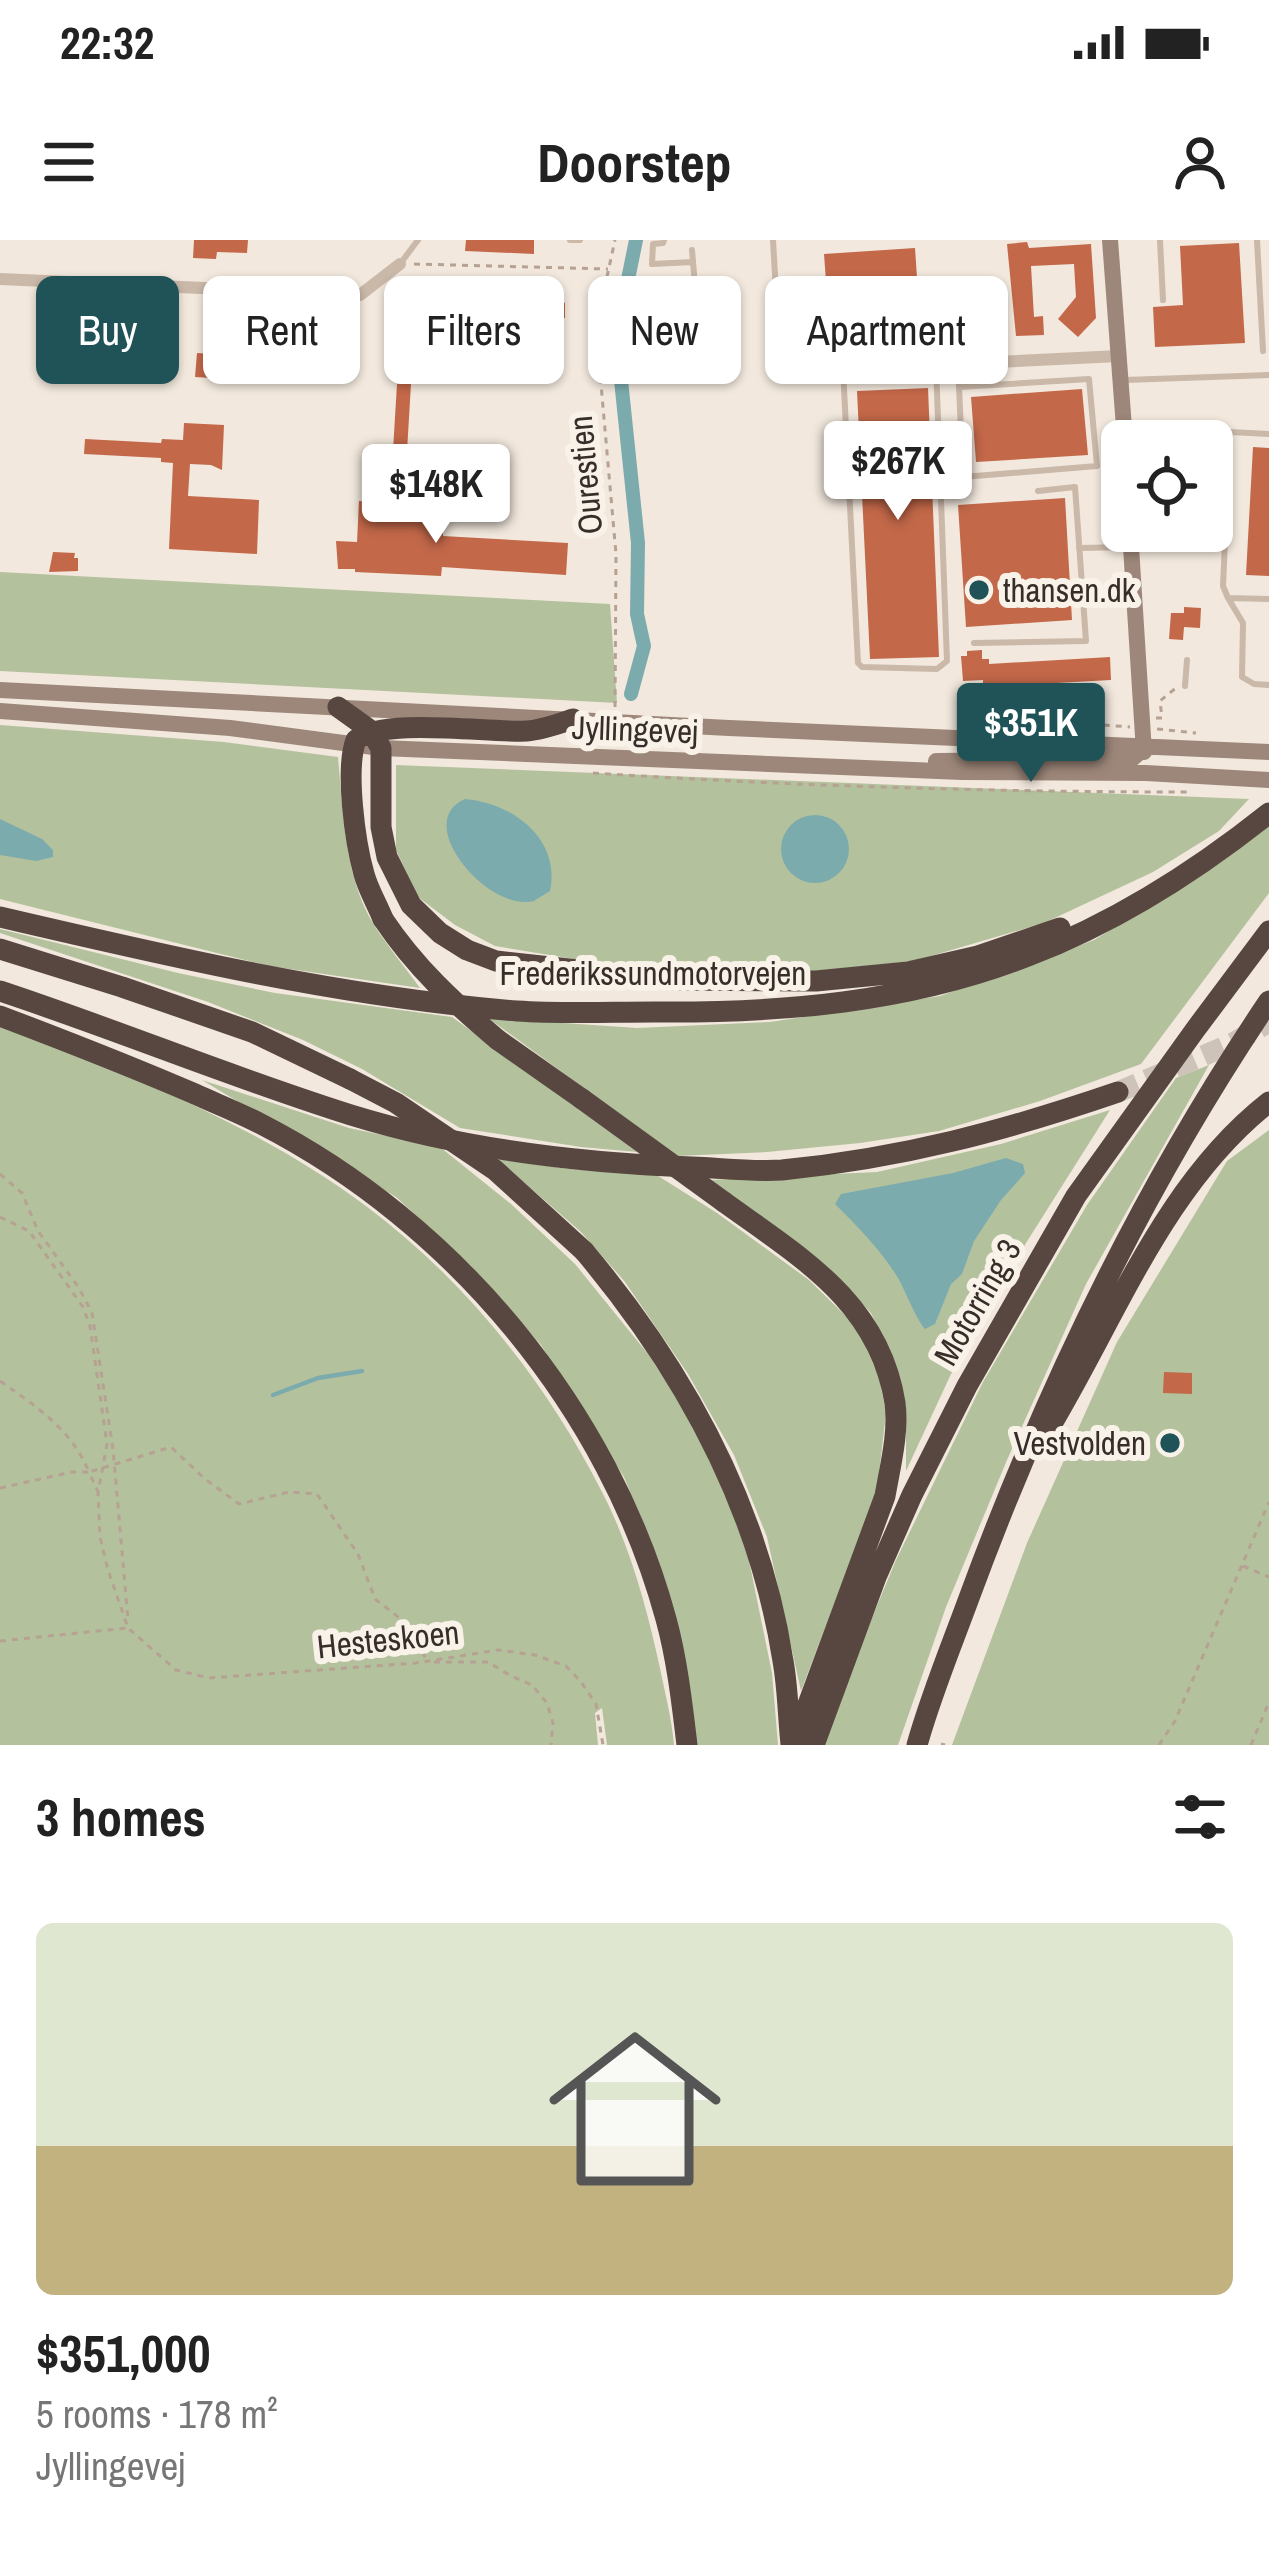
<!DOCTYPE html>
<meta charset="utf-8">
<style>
:root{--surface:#fff;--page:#f2f2f2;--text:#222;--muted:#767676;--line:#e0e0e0;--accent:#1f5357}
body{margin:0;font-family:"Archivo Narrow",sans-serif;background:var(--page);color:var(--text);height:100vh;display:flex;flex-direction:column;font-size:45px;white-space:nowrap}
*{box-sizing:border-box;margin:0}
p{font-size:39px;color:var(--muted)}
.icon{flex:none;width:66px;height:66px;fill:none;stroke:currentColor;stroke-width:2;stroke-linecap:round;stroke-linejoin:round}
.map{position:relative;height:1505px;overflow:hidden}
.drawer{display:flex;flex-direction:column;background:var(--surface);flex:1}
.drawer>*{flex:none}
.top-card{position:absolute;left:36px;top:36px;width:1197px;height:108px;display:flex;gap:24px}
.buttons{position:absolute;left:1101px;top:180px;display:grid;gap:24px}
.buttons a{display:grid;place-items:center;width:132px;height:132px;border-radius:18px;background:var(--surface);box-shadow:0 3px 9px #0004;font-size:60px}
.price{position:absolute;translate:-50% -102px;padding:0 27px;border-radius:12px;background:#fff;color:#222;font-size:39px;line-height:78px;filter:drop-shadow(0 3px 6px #0008)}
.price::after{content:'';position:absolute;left:50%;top:72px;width:36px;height:27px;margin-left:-18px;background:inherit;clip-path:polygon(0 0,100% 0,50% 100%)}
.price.on{background:var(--accent);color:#fff}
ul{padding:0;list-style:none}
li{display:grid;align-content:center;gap:24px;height:636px;padding:0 36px}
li+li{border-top:3px solid var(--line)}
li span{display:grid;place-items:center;height:372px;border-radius:18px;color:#555}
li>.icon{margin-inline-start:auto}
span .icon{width:216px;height:216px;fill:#fffc;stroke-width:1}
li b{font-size:51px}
h2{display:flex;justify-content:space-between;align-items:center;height:144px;padding:0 36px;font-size:51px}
.chip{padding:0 42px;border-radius:18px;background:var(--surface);box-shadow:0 3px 9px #0004;font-size:42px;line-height:108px}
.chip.on{background:var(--accent);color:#fff}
.status{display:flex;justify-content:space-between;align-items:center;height:84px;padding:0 60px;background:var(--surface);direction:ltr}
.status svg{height:33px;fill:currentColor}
header{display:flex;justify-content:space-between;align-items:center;height:156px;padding:0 36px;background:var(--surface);font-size:54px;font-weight:700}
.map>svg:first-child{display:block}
</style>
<div class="status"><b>22:32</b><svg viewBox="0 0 49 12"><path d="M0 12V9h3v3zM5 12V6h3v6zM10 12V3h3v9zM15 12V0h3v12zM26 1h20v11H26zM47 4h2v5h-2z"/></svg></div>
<header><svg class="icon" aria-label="menu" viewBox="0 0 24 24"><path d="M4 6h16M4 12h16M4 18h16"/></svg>Doorstep<svg class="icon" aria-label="person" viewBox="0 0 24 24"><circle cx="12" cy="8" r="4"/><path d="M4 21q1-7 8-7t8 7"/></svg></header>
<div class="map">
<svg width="1269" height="1505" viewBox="0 0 1269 1505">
<rect width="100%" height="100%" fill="#f2e8dd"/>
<path fill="#b4c19d" d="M 0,332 L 610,364 L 617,463 L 0,431 Z
M 0,485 L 224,502 L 338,517 C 343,572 344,636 374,685 C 388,707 405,727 420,748 L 269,726 L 0,659 Z
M 396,525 L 1249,559 L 1219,591 L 1153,632 L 1044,683 L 914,721 L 807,732 L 696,732 L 574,719 L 495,706 L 455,685 L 418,657 L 396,610 Z
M 1269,586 L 1269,653 L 1141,824 L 1040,861 L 939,891 L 860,903 L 767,912 L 677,916 L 488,778 L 637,788 L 770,782 L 940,756 L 1094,700 L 1209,630 Z
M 0,689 L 178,733 L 275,753 L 452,777 L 637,912 L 581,907 L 460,888 L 362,829 L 303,800 L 208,762 L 0,693 Z
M 0,784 C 126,834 256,884 366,966 C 465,1040 546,1141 602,1252 C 631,1308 648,1372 661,1433 C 666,1457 672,1481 674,1505 L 607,1505 L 602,1468 L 595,1473 L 598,1505 L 0,1505 Z
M 1209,825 L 1086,1044 L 1007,1220 L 946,1367 L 898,1505 L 823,1505 L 846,1440 L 896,1320 L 983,1142 L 1087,965 L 1176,838 Z
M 202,840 L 349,888 L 440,907 L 511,964 L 575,1024 L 648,1114 L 692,1182 L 724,1245 L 745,1301 L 772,1433 L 778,1505 L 696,1505 L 650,1299 L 624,1237 L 541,1105 L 471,1026 L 396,957 Z
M 1110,870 L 1026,1003 L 951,1134 L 906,1231 L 906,1168 L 894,1122 L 871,1073 L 822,1022 L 710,940 L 877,932 L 1001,904 Z
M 1269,890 L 1269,1505 L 952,1505 L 1027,1303 L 1117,1102 L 1227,921 Z
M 497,919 L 569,929 L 655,934 L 717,973 L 809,1040 L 857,1087 L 879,1137 L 886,1173 L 877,1251 L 801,1451 L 767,1297 L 734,1215 L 688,1134 L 625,1042 L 581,992 Z"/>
<path fill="#7cabae" d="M 465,559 C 513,563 561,599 550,651 C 549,652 535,660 534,661 C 488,673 411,582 465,559 Z
M781 609a34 34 0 1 1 68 0a34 34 0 1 1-68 0Z
M 0,579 L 42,599 L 53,610 L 53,617 L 36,621 L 0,615 Z
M 1006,918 L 1023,924 L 1025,933 L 1001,960 L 974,1001 L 962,1034 L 951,1044 L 935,1084 L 925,1089 C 916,1079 906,1052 898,1038 C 881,1010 858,987 835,964 L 841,954 L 953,933 Z"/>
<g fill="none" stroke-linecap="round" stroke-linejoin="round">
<path stroke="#7cabae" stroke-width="4.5" d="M 273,1155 L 318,1138 L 362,1131"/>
<path stroke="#7cabae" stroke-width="14" d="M 631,454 L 644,406 L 637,374 L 638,303 L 619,121 L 622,69 L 636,0"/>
</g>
<path fill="#c36849" d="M 194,0 L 248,0 L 247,13 L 217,12 L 216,19 L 193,18 Z
M 466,0 L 534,0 L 534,14 L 465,11 Z
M 1027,2 L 1029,8 L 1091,4 L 1096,78 L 1078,97 L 1058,79 L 1076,57 L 1074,24 L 1031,26 L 1034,77 L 1043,76 L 1044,95 L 1016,96 L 1007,4 Z
M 1239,3 L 1245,103 L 1155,107 L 1153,67 L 1183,65 L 1180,6 Z
M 915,8 L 921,97 L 865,100 L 862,53 L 827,55 L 824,14 Z
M 521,59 L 561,61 L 565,63 L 565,78 L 560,78 L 560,85 L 520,83 Z
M 197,113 L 229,115 L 228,139 L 195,137 Z
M 397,144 L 411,144 L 406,228 L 392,227 Z
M 928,148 L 939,417 L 870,419 L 857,151 Z
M 1082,149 L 1088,215 L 976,222 L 971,157 Z
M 184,183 L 224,185 L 222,230 L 211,225 L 190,224 L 188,256 L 259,260 L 257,314 L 169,309 L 173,223 L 161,222 L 161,218 L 84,214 L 85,199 L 161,203 L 162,199 L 183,200 Z
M 1253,207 L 1269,208 L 1269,336 L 1246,335 Z
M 1065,258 L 1072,380 L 966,387 L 958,265 Z
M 359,261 L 444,265 L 443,296 L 568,303 L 566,335 L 442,327 L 441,336 L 355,332 L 355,329 L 338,329 L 336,301 L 357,302 Z
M 53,312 L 75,313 L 74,318 L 78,318 L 78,331 L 49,332 Z
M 1184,367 L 1201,368 L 1200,388 L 1184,387 L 1183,400 L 1169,399 L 1171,373 L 1184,373 Z
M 982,410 L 982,419 L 989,419 L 989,424 L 1110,417 L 1111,440 L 983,447 L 983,440 L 963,441 L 961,416 L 967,416 L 967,411 Z
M 1164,1132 L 1192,1133 L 1192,1154 L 1163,1153 Z"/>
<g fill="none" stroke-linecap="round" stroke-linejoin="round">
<path stroke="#cdc3b9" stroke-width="21" stroke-dasharray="21 10" stroke-linecap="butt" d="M 1118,852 L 1233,803 L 1269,782"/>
<path stroke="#b5a293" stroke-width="3" stroke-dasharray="6 6" stroke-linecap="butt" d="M 414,24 L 608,29
M 615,467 L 616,314 L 597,99 L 598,78 L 615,0
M 1156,478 L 1162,478 L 1160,461 L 1177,447
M 1008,484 L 1051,481 L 1130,487
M 1157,489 L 1196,493
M 593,533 C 792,546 991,552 1189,552
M 0,934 L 22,953 L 38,991 L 79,1048 L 92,1073 L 113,1209 L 128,1380
M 0,977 L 29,991 L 83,1067 L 90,1086 L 107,1204 L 98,1253 L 100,1297 L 108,1330 L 128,1388 L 176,1430 L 209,1438 L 416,1423 L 498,1410 L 535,1415 L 566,1426 L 581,1442 L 596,1464 L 603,1505
M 0,1141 C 37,1167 71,1189 89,1232 L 171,1207 L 205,1239 L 239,1264 L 289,1252 L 317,1254 L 358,1314 L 375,1359 L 397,1376 L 419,1405 L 426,1419
M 0,1248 L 72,1232 L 89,1232 L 98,1252
M 1243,1326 L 1269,1337
M 0,1401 L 127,1388
M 434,1422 L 488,1422 L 511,1436 L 532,1445 L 547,1463 L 553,1483 L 551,1505
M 941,1504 L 945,1505
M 1159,1505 L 1175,1481 L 1269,1262
M 1251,1505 L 1269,1462"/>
<path stroke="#cab8a9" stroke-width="6" d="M 570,0 L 580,0
M 664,0 L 663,3 L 653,4 L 652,24 L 693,22
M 773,0 L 779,104
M 1160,0 L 1163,60
M 1257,0 L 1263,111
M 400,24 L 418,0
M 645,58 L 696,57 L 692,10
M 958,124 L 963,237 L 1097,226 L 1089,139 L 960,147
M 843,129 L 858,423 L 862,427 L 937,429 L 947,421 L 936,125
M 1125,140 L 1269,135
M 1269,194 L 1230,192 L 1223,346 L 1228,358 L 1269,359
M 1212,263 L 1227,262
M 1079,308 L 1130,307
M 1228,358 L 1243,383 L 1242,437 L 1254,444 L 1269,445
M 974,403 L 1086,401 L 1075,247 L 1038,251
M 1185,446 L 1187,420"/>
<path stroke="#cab8a9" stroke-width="12" d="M 0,39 L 360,55 L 400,24
M 779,105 L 788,129 L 936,125 L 1119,116"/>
<path stroke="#9d877a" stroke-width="16" d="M 1110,0 L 1125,201
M 1130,291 L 1144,512
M 0,450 L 729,488 L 1269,512
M 0,471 L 230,488 L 381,508 L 962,532 L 1146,533 L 1269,540
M 936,521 L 1132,519 L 1139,513 L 1143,505"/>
<path stroke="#574740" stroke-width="21" d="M 338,467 L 370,490 L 381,508 L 381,587 L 387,617 L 411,665 L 440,693 L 467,710 L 496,721 L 670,740 L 816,741 L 908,732 L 978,716 L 1060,688
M 0,677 C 171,717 342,757 517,771 C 562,774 609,772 654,772 C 781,773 908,763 1028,716 C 1117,682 1195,632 1269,573
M 383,679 C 377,664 368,649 364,634 C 355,602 345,529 356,500 C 383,477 488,493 527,491 C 542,490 558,484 573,479
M 0,709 L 122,747 L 252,792 L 350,839
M 0,751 C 118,790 233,838 351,875 C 461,909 577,923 692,927 C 721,928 753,932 782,930 C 903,918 1004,891 1118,852
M 0,776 C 66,801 130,826 195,854 C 217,864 240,873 261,884 C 454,983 609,1169 666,1379 C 677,1419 682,1463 687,1505
M 498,800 L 582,859
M 724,962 C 800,1017 879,1062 895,1163 C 899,1193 890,1227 885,1256 L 793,1505
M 584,1011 C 684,1130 759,1266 783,1421 C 788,1448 788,1477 791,1504
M 1047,1192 C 1115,1080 1163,945 1269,862
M 814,1505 L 876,1337 L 912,1255 L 967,1146 L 1076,956 L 1195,790 L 1269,691
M 917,1505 C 931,1455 951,1407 969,1358 C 1046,1149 1144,946 1269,761"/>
<path stroke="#574740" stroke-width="21" d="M 383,679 C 415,727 454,763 498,800
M 350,839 L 396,863 L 495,930 L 584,1011
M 582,859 L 724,962"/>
</g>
<g fill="#1f5357" stroke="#f9f2e9" stroke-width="4.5">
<circle cx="979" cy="350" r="12"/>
<circle cx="1170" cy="1203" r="12"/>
</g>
<g text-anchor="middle" stroke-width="12" stroke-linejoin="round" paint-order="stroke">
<g font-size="33" fill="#372d29" stroke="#f9f2e9">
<text transform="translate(585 235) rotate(-95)" y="12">Ourestien</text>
<text transform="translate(635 489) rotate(2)" y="12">Jyllingevej</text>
<text x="653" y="745">Frederikssundmotorvejen</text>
<text transform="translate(977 1062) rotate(-60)" y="12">Motorring 3</text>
<text transform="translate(388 1399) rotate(-6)" y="12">Hesteskoen</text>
</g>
<g font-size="33" fill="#372d29" stroke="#f9f2e9" text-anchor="start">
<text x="1003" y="362">thansen.dk</text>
<text x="1146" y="1215" text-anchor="end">Vestvolden</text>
</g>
</g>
</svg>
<div class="buttons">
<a><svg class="icon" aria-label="locate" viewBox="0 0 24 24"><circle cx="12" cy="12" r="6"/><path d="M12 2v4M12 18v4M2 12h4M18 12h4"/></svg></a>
</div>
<b class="price" style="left:898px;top:283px">$267K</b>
<b class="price" style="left:436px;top:306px">$148K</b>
<b class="price on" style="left:1031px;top:545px">$351K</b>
<div class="top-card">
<a class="chip on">Buy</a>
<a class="chip">Rent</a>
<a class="chip">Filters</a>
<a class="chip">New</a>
<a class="chip">Apartment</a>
</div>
</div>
<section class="drawer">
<h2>3 homes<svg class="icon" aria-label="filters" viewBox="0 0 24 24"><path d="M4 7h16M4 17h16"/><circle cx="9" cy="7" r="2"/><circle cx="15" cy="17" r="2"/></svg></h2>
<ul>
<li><span style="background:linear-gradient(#dfe7d0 60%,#c2b280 0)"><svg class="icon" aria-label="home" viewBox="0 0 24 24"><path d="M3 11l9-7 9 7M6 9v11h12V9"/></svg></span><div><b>$351,000</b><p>5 rooms · 178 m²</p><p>Jyllingevej</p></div></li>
</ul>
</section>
